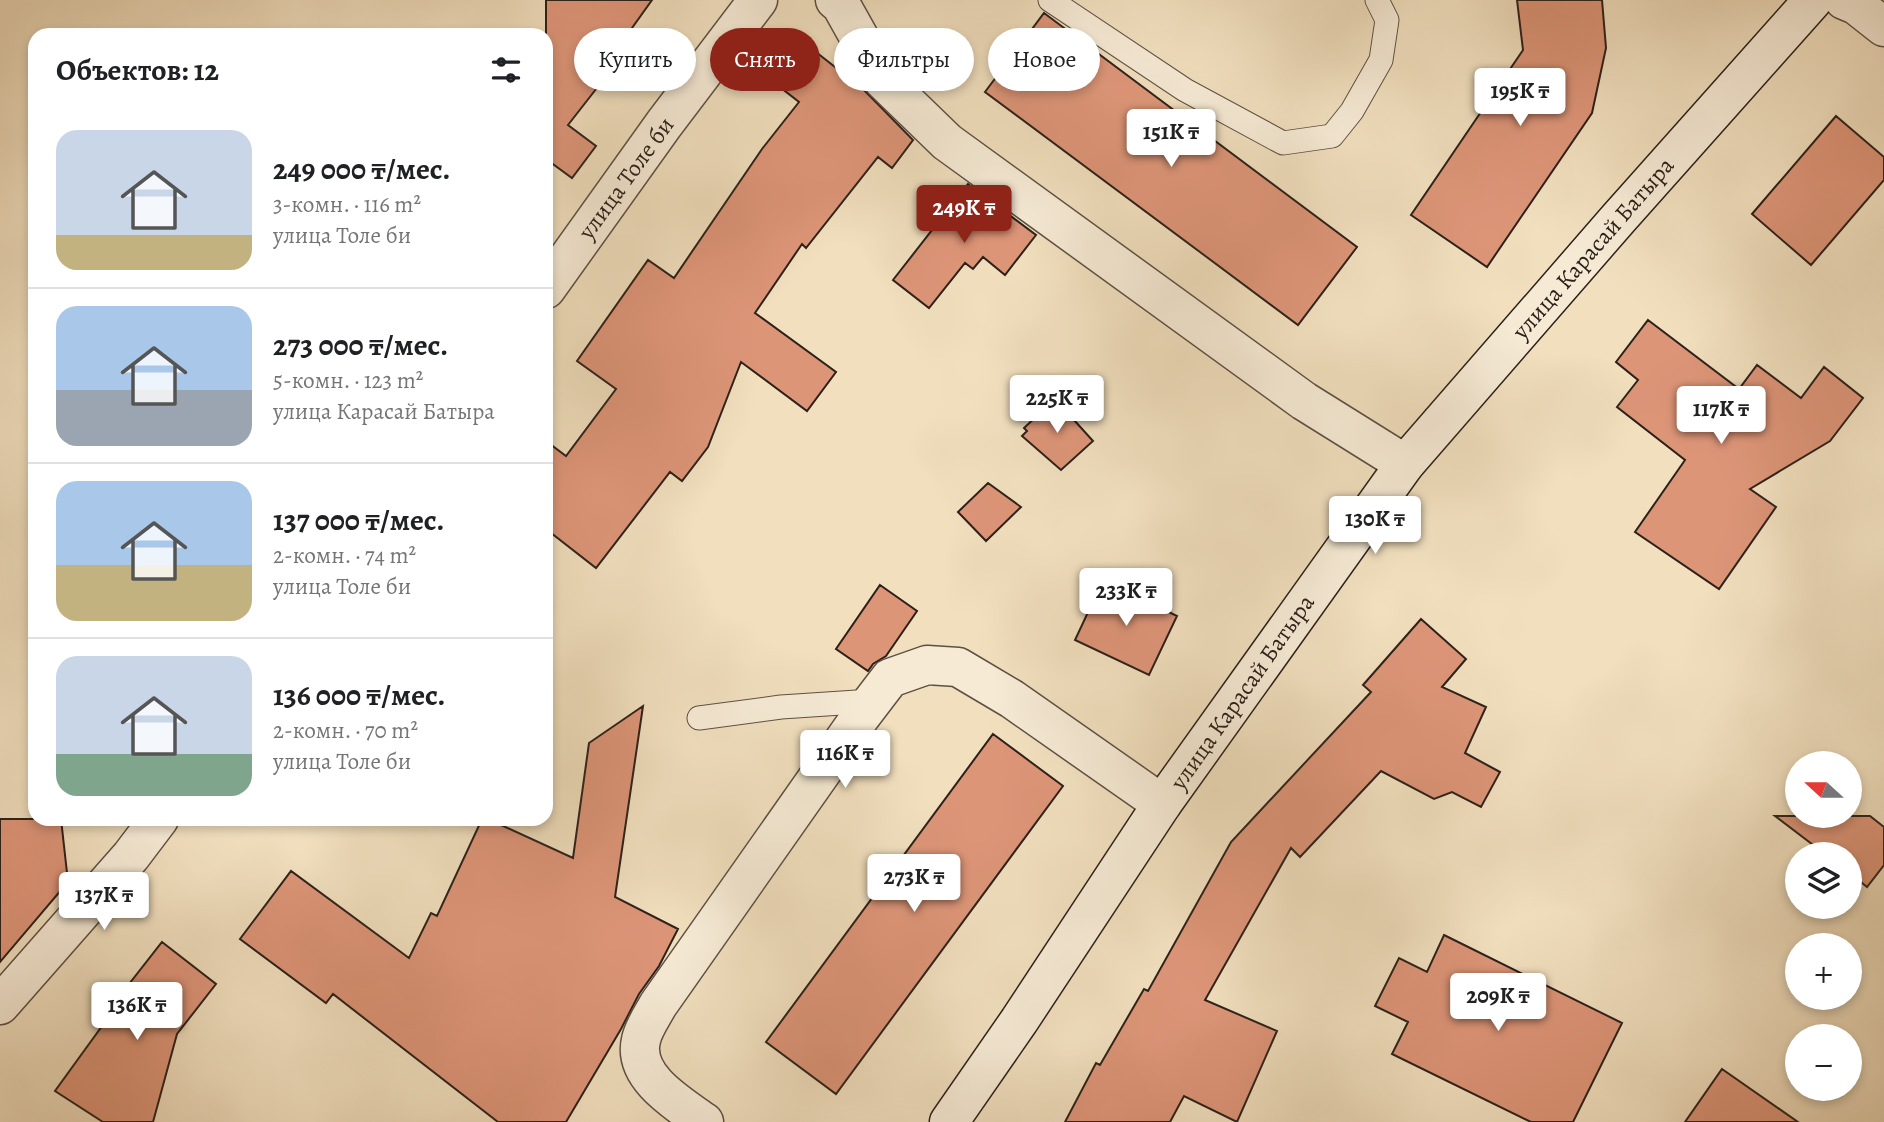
<!DOCTYPE html>
<html lang="ru">
<meta charset="utf-8">
<style>
:root{--surface:#fff;--page:#f6f6f6;--text:#202124;--muted:#757577;--line:#e0e0e0;--accent:#8f2418}
body{margin:0;font-family:Alegreya,serif;background:var(--page);color:var(--text);height:100vh;display:flex;flex-direction:column;font-size:26px;white-space:nowrap}
*{box-sizing:border-box;margin:0}
p{font-size:23px;color:var(--muted)}
.icon{flex:none;width:38px;height:38px;fill:none;stroke:currentColor;stroke-width:2;stroke-linecap:round;stroke-linejoin:round}
.map{position:relative;flex:1;overflow:hidden}
.sheet{position:absolute;left:28px;top:28px;width:525px;height:798px;display:flex;flex-direction:column;background:var(--surface);border-radius:21px;box-shadow:0 4px 10px #0003}
.sheet>*{flex:none}
.guide{position:absolute;left:574px;top:28px;width:665px;height:63px;display:flex;gap:14px}
.needle{width:46px;rotate:291deg}
.tools{position:absolute;left:1785px;top:751px;display:grid;gap:14px}
.tools a{display:grid;place-items:center;width:77px;height:77px;border-radius:50%;background:var(--surface);box-shadow:0 4px 10px #0003;font-size:35px}
.price{position:absolute;translate:-50% -60px;padding:0 16px;border-radius:7px;background:#fff;color:#222;font-size:23px;line-height:46px;filter:drop-shadow(0 2px 4px #0008)}
.price::after{content:'';position:absolute;left:50%;top:42px;width:21px;height:16px;margin-left:-10px;background:inherit;clip-path:polygon(0 0,100% 0,50% 100%)}
.price.current{background:var(--accent);color:#fff}
ul{padding:0;list-style:none}
li{display:flex;align-items:center;gap:21px;height:175px;padding:0 28px}
li+li{border-top:2px solid var(--line)}
li span{display:grid;place-items:center;flex:none;width:196px;height:140px;border-radius:21px;color:#555}
li>.icon{margin-inline-start:auto}
span .icon{width:84px;height:84px;fill:#fffc;stroke-width:1}
li b{font-size:30px}
h2{display:flex;justify-content:space-between;align-items:center;height:84px;padding:0 28px;font-size:30px}
.tag{padding:0 24px;border-radius:32px;background:var(--surface);box-shadow:0 4px 10px #0003;font-size:24px;line-height:63px}
.tag.current{background:var(--accent);color:#fff}
.map>svg:first-child{display:block}
</style>
<div class="map">
<svg width="1884" height="1122" viewBox="0 0 1884 1122">
<rect width="100%" height="100%" fill="#f1dfbe"/>
<filter id="stains"><feTurbulence type="fractalNoise" baseFrequency=".00286" numOctaves="4"/><feColorMatrix values="0 0 0 0 .2 0 0 0 0 .09 0 0 0 0 .02 0 0 0 .5 -.17"/></filter>
<radialGradient id="worn" r=".72"><stop offset=".6" stop-color="#630" stop-opacity="0"/><stop offset="1" stop-color="#630" stop-opacity=".3"/></radialGradient>
<path fill="#dd9578" stroke="#2c211a" stroke-width="2" d="M 546,0 L 652,0 L 612,56 L 618,61 L 568,125 L 596,146 L 572,178 L 546,159 Z
M 1517,0 L 1602,0 L 1606,48 L 1592,113 L 1487,267 L 1411,215 L 1523,50 Z
M 1044,13 L 1357,247 L 1298,325 L 985,92 Z
M 807,45 L 863,89 L 913,140 L 892,168 L 878,157 L 806,248 L 802,244 L 755,313 L 836,372 L 807,411 L 741,362 L 708,447 L 682,481 L 670,472 L 596,568 L 546,529 L 546,441 L 566,456 L 616,389 L 577,361 L 648,260 L 674,278 L 762,149 L 799,102 L 776,84 Z
M 1836,116 L 1884,157 L 1884,180 L 1811,265 L 1752,214 Z
M 968,184 L 1036,235 L 1005,275 L 983,257 L 973,269 L 965,263 L 929,308 L 893,280 Z
M 1648,320 L 1739,389 L 1757,365 L 1801,398 L 1824,367 L 1863,398 L 1830,441 L 1750,489 L 1776,507 L 1719,589 L 1635,532 L 1685,460 L 1617,407 L 1638,380 L 1616,362 Z
M 1055,399 L 1093,441 L 1061,470 L 1022,436 L 1027,431 L 1024,428 Z
M 988,483 L 1021,507 L 986,541 L 958,512 Z
M 1103,580 L 1177,616 L 1149,675 L 1075,640 Z
M 880,585 L 917,611 L 886,656 L 873,664 L 868,671 L 836,649 Z
M 1421,619 L 1466,659 L 1442,687 L 1486,707 L 1465,753 L 1500,772 L 1481,807 L 1452,792 L 1434,799 L 1381,771 L 1300,857 L 1291,848 L 1205,1000 L 1277,1031 L 1237,1122 L 1184,1096 L 1170,1122 L 1065,1122 L 1096,1063 L 1100,1065 L 1144,989 L 1148,991 L 1231,842 L 1371,692 L 1363,685 Z
M 643,706 L 615,897 L 678,929 L 659,966 L 639,994 L 621,1029 L 566,1122 L 498,1122 L 333,994 L 326,1003 L 240,939 L 291,871 L 409,958 L 431,913 L 437,916 L 482,819 L 488,819 L 573,858 L 589,743 Z
M 993,734 L 1063,786 L 836,1094 L 766,1042 Z
M 1775,816 L 1870,816 L 1884,827 L 1884,865 L 1867,887 L 1850,873 L 1850,854 L 1825,854 Z
M 0,819 L 61,819 L 68,882 L 0,962 Z
M 1444,935 L 1622,1023 L 1573,1122 L 1531,1122 L 1392,1054 L 1408,1022 L 1375,1006 L 1399,958 L 1427,972 Z
M 162,942 L 216,984 L 177,1034 L 153,1122 L 103,1122 L 55,1091 L 118,1004 L 115,1002 Z
M 1722,1069 L 1798,1122 L 1685,1122 Z"/>
<g fill="none" stroke-linecap="round" stroke-linejoin="round">
<g stroke="#5d5043" stroke-width="25">
<path id="service" d="M 1050,0 L 1185,90 L 1283,143 L 1332,136 L 1352,111 L 1381,60 L 1387,20 L 1377,0
M 699,718 L 781,707 L 872,701"/>
</g>
<g stroke="#5d5043" stroke-width="41">
<path id="minor" d="M 835,0 L 841,5 L 883,80 L 947,142 L 1304,401 L 1405,464
M 704,1122 C 679,1104 632,1077 641,1040 C 643,1029 652,1016 658,1005 L 861,716 L 890,678 L 927,665 L 958,667 L 1012,699 L 1162,804"/>
</g>
<g stroke="#5d5043" stroke-width="41">
<path id="tertiary" d="M 1844,0 L 1856,5 L 1884,27
M 546,289 L 664,124 L 758,0
M 0,1005 L 131,856 L 159,819"/>
</g>
<g stroke="#2c211a" stroke-width="41">
<path id="secondary" d="M 949,1122 L 1019,1021 L 1162,804 L 1405,464 L 1618,219 L 1813,0"/>
</g>
<use href="#service" stroke="#f6ead5" stroke-width="23"/>
<use href="#minor" stroke="#f6ead5" stroke-width="38"/>
<use href="#tertiary" stroke="#f6ead5" stroke-width="38"/>
<use href="#secondary" stroke="#f6ead5" stroke-width="38"/>
</g>
<g text-anchor="middle" stroke-width="5" stroke-linejoin="round" paint-order="stroke">
<g font-size="24" fill="#2c211a" stroke="#f6ead5">
<text transform="translate(626 178) rotate(-54)" y="8">улица Толе би</text>
<text transform="translate(1593 248) rotate(-49)" y="8">улица Карасай Батыра</text>
<text transform="translate(1242 692) rotate(-55)" y="8">улица Карасай Батыра</text>
</g>
</g>
<rect width="100%" height="100%" filter="url(#stains)"/>
<rect width="100%" height="100%" fill="url(#worn)"/>
</svg>
<div class="tools">
<a><svg class="needle" viewBox="-14 -14 28 28"><path d="M0-13l5 13h-10z" fill="#e53935"/><path d="M0 13l5-13h-10z" fill="#757577"/></svg></a>
<a><svg class="icon" aria-label="layers" viewBox="0 0 24 24"><path d="M12 4l9 5-9 5-9-5zM3 14l9 5 9-5"/></svg></a>
<a>+</a>
<a>−</a>
</div>
<b class="price" style="left:1520px;top:128px">195K ₸</b>
<b class="price" style="left:1171px;top:169px">151K ₸</b>
<b class="price current" style="left:964px;top:245px">249K ₸</b>
<b class="price" style="left:1057px;top:435px">225K ₸</b>
<b class="price" style="left:1721px;top:446px">117K ₸</b>
<b class="price" style="left:1375px;top:556px">130K ₸</b>
<b class="price" style="left:1126px;top:628px">233K ₸</b>
<b class="price" style="left:845px;top:790px">116K ₸</b>
<b class="price" style="left:914px;top:914px">273K ₸</b>
<b class="price" style="left:104px;top:932px">137K ₸</b>
<b class="price" style="left:1498px;top:1033px">209K ₸</b>
<b class="price" style="left:137px;top:1042px">136K ₸</b>
<div class="guide">
<a class="tag">Купить</a>
<a class="tag current">Снять</a>
<a class="tag">Фильтры</a>
<a class="tag">Новое</a>
</div>
<section class="sheet">
<h2>Объектов: 12<svg class="icon" aria-label="filters" viewBox="0 0 24 24"><path d="M4 7h16M4 17h16"/><circle cx="9" cy="7" r="2"/><circle cx="15" cy="17" r="2"/></svg></h2>
<ul>
<li><span style="background:linear-gradient(#c9d6e8 75%,#c2b280 0)"><svg class="icon" aria-label="home" viewBox="0 0 24 24"><path d="M3 11l9-7 9 7M6 9v11h12V9"/></svg></span><div><b>249 000 ₸/мес.</b><p>3-комн. · 116 m²</p><p>улица Толе би</p></div></li>
<li><span style="background:linear-gradient(#a9c7e8 60%,#9aa5b1 0)"><svg class="icon" aria-label="home" viewBox="0 0 24 24"><path d="M3 11l9-7 9 7M6 9v11h12V9"/></svg></span><div><b>273 000 ₸/мес.</b><p>5-комн. · 123 m²</p><p>улица Карасай Батыра</p></div></li>
<li><span style="background:linear-gradient(#a9c7e8 60%,#c2b280 0)"><svg class="icon" aria-label="home" viewBox="0 0 24 24"><path d="M3 11l9-7 9 7M6 9v11h12V9"/></svg></span><div><b>137 000 ₸/мес.</b><p>2-комн. · 74 m²</p><p>улица Толе би</p></div></li>
<li><span style="background:linear-gradient(#c9d6e8 70%,#7fa58c 0)"><svg class="icon" aria-label="home" viewBox="0 0 24 24"><path d="M3 11l9-7 9 7M6 9v11h12V9"/></svg></span><div><b>136 000 ₸/мес.</b><p>2-комн. · 70 m²</p><p>улица Толе би</p></div></li>
</ul>
</section>
</div>
